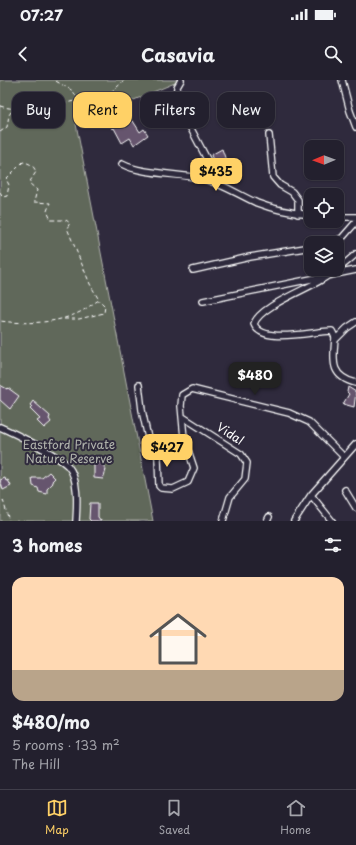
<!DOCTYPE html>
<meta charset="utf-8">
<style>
:root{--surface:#23202e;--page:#2f2d3a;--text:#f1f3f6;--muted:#a3a3aa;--line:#403e4a;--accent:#ffd166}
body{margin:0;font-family:"Playpen Sans",sans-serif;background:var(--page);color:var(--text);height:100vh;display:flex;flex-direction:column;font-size:15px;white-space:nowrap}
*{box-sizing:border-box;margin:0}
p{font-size:13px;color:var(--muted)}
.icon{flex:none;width:22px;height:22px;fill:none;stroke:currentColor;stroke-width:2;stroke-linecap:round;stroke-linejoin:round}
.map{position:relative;height:441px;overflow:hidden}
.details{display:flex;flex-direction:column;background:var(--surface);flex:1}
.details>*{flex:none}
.hud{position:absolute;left:12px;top:12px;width:332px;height:36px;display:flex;gap:8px}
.needle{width:26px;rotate:269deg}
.tools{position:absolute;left:304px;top:60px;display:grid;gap:8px}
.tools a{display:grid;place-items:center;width:40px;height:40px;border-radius:8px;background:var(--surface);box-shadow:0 1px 3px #0004,0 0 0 1px var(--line);font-size:20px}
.price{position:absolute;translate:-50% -34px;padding:0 9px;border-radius:8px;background:var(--accent);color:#111;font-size:13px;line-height:26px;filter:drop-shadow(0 1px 2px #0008)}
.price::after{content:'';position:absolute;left:50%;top:24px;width:12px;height:9px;margin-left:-6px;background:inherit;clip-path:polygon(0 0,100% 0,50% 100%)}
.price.on{background:#222;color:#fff}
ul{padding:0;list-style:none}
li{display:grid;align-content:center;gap:8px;height:212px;padding:0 12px}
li+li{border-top:1px solid var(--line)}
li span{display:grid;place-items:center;height:124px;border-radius:12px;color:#555}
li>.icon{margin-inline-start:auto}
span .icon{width:72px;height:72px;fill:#fffc;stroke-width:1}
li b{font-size:17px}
h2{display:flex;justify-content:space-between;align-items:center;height:48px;padding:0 12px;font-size:17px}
.chip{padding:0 14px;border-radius:12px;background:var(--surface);box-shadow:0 1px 3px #0004,0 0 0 1px var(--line);font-size:14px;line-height:36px}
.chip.on{background:var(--accent);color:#111}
.status{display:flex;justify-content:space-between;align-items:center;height:28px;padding:0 20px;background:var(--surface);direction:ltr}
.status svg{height:11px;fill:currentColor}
header{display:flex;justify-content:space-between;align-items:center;height:52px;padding:0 12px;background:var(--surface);font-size:18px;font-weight:700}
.dock{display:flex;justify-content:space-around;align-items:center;height:56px;border-top:1px solid var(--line);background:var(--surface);font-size:11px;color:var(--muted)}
.dock a{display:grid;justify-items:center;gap:2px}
.dock .on{color:var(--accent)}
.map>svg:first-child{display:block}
</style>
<div class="status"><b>07:27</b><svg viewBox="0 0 49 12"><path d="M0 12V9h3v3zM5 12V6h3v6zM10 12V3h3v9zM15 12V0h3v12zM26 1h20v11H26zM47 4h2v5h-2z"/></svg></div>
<header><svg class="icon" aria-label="back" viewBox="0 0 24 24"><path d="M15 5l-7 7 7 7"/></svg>Casavia<svg class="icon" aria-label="search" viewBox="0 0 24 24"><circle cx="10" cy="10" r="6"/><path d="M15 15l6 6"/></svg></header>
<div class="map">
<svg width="356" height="441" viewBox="0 0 356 441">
<rect width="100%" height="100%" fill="#2f2a3d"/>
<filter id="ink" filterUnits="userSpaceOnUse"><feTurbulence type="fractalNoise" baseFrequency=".025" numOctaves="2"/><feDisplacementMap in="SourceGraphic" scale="8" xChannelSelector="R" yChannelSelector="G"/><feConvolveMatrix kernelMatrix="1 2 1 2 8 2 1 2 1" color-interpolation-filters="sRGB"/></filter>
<g filter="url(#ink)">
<path fill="#60675a" stroke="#b0b3ac" d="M 0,0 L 182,0 L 76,44 L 153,441 L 0,441 Z"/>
<path fill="#66556e" stroke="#fff" d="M 114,37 L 120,45 L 123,43 L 125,46 L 133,41 L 140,52 L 144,49 L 148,55 L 134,65 L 130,58 L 122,63 L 114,48 L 113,49 L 109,42 Z
M 222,69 L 229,89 L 218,93 L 211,75 Z
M 0,305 L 7,309 L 8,308 L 19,316 L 10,329 L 0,320 Z
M 348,307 L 356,312 L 354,327 L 343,324 L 349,314 L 347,312 Z
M 33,321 L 50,336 L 49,339 L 51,342 L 44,348 L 37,341 L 40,339 L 30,329 L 32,327 L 30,325 Z
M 98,382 L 103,382 L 104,387 L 106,390 L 103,399 L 94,398 L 94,383 Z
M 49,392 L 55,398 L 52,401 L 53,403 L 47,409 L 47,414 L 39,412 L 38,408 L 33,406 L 32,398 L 42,398 Z
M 5,398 L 6,401 L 8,400 L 11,406 L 3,410 L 0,400 Z
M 90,423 L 98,423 L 98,437 L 101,441 L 91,441 L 89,439 Z"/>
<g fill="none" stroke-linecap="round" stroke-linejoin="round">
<g stroke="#fff" stroke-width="8">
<path id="minor" d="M 181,0 L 177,7 L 176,20 L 210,85 L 218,103
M 342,0 L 350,31 L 356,47
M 269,55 L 273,97 L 280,105 L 292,112 L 298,120 L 298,134
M 122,84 C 143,95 180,93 204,99 C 223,104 239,115 257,123 C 275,130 292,133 311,135
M 337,137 L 356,137
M 331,163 L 342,158 L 356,142
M 356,174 C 345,184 333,193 321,200 C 305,210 259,227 254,244 C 262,265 313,251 332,251 L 335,257 C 334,278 328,296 356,303
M 193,190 L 250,177 L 311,167
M 203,221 L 356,190
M 335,260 L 347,248 L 356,242
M 139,305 L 142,330 L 148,358 L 156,372 L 158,378 L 159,406 L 161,408 L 173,409 L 188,402 L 194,388 L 184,358 L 181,326 L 182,315 L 192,309 L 289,333 L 309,342 L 344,377
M 183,337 L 241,374 L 247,383 L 245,399 L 230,417 L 223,441
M 0,347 C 16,354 56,374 68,386 C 79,399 77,425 76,441
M 345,410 L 356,428
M 311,415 L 332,441
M 267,441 L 269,437
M 294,441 L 311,415 L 356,364"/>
</g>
<path stroke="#fff" stroke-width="1" stroke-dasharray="4 3" stroke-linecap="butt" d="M 78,20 C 94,25 114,12 124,0
M 0,26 C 23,33 55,26 78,20 L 73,11 L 54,0
M 0,52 L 7,47 L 9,35 L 13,29
M 0,112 L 3,117 L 7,116 L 9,105 L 6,99 L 23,82 C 30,83 34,86 36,92 L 29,103 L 37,110 L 34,122 L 50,123 L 47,131 L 51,140 L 66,140 L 70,143 L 67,148 L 90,204 L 99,220 C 92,224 85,230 78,233 C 55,244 24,244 0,241
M 64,239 L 79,239 L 104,233 L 105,226 L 99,220
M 3,420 L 9,441"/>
<use href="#minor" stroke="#2f2a3d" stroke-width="5.5"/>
</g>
</g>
<g text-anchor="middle" stroke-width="4" stroke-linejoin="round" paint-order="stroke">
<g font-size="12" fill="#fff" stroke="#2f2a3d">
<text transform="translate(230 354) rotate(33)" y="4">Vidal</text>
</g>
<g font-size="12" fill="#b0b3ac" stroke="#2f2a3d">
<text x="69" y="369">Eastford Private<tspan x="69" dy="14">Nature Reserve</tspan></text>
</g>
</g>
</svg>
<div class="tools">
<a><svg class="needle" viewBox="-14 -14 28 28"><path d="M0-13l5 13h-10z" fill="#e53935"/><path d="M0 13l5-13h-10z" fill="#a3a3aa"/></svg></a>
<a><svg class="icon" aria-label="locate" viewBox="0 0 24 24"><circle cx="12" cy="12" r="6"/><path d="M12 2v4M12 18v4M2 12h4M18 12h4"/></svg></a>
<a><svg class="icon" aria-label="layers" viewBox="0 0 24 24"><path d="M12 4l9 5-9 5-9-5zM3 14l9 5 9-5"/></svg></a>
</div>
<b class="price" style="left:216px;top:112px">$435</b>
<b class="price on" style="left:255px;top:316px">$480</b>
<b class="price" style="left:167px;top:388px">$427</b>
<div class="hud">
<a class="chip">Buy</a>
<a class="chip on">Rent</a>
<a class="chip">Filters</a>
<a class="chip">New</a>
</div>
</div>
<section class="details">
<h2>3 homes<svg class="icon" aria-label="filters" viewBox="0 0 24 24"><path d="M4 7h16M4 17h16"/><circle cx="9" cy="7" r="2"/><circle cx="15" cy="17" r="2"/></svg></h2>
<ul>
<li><span style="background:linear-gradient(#ffd9b3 75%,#b9a48a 0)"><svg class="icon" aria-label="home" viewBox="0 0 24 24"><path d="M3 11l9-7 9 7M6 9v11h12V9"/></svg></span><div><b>$480/mo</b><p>5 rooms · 133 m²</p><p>The Hill</p></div></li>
</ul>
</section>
<nav class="dock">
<a class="on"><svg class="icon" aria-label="map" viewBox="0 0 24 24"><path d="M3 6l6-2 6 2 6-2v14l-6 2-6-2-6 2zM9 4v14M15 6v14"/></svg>Map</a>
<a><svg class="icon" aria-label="saved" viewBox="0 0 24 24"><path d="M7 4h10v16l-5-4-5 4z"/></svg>Saved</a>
<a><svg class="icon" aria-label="home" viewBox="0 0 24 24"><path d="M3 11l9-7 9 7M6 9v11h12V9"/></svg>Home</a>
</nav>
